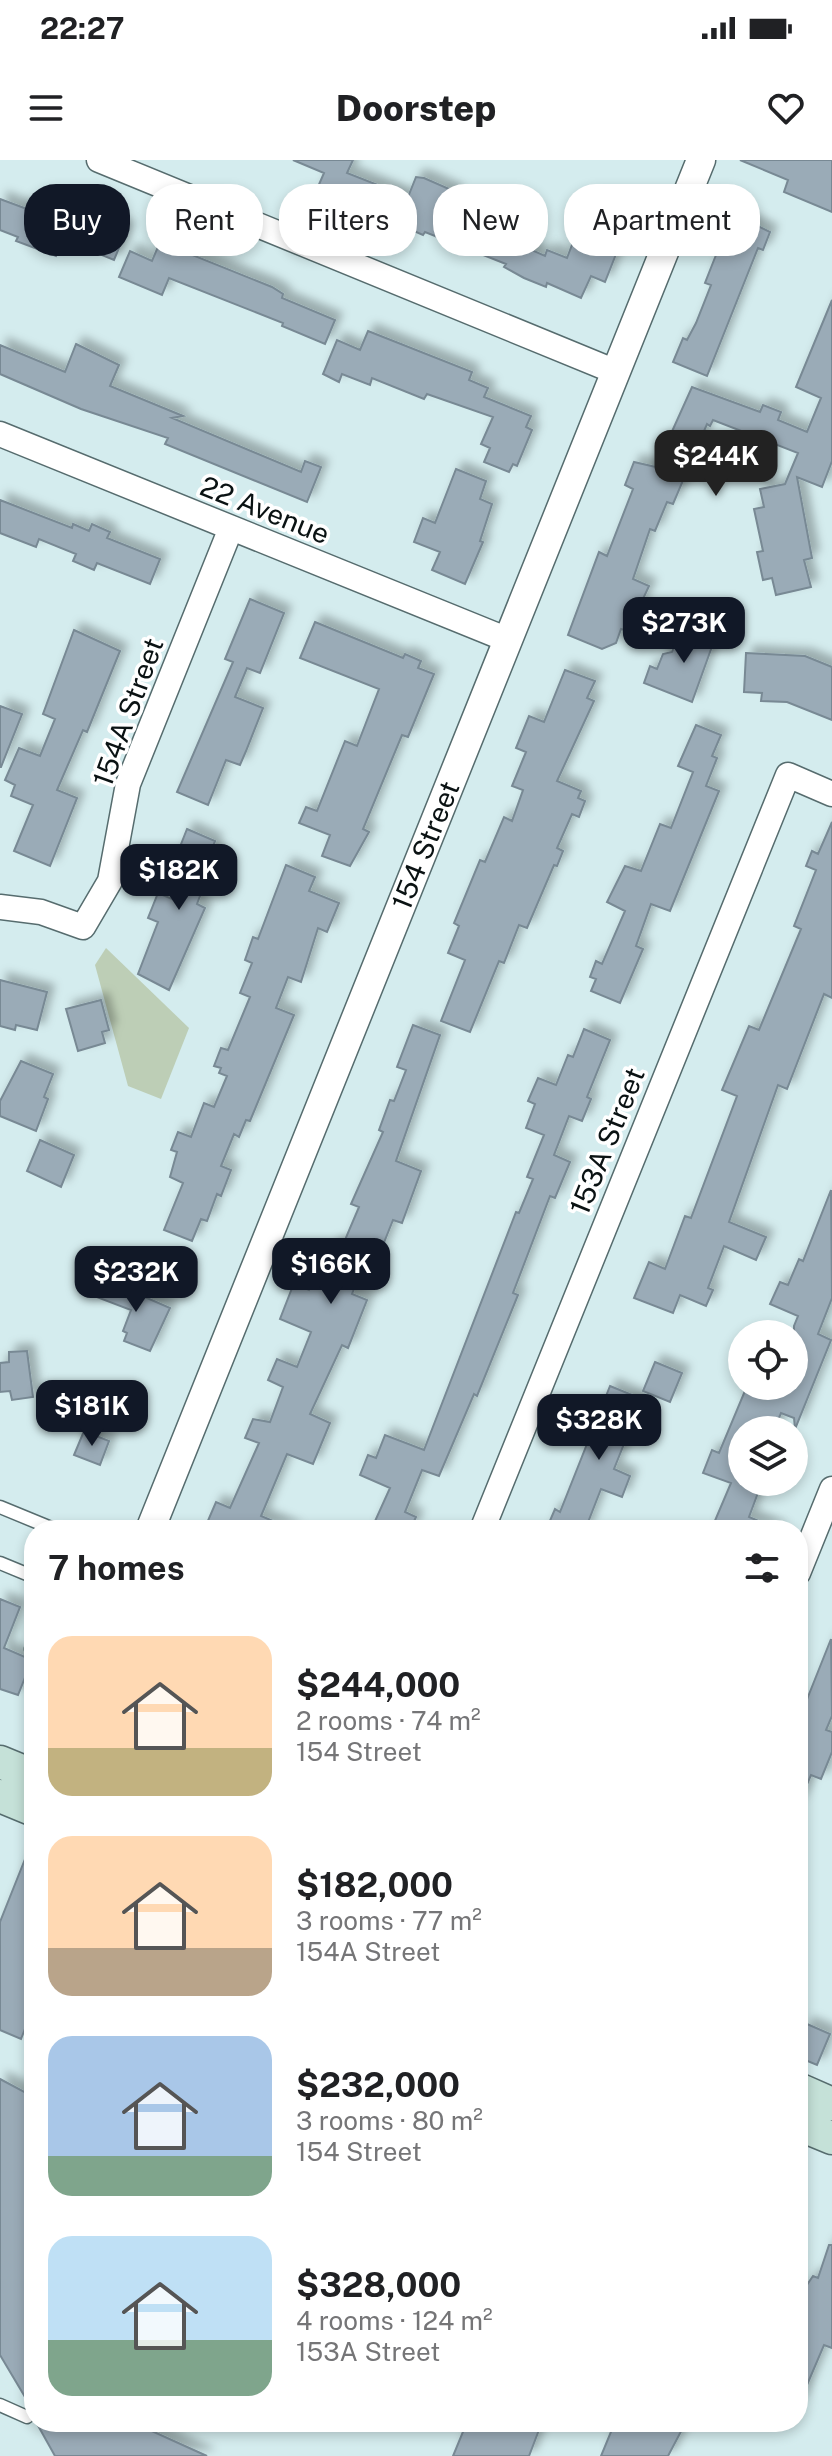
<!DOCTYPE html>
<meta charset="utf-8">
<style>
:root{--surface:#fff;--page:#f6f6f6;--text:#202124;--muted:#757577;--accent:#111827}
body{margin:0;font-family:"Public Sans",sans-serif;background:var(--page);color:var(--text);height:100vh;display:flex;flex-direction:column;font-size:30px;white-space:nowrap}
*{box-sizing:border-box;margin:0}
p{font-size:26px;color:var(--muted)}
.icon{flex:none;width:44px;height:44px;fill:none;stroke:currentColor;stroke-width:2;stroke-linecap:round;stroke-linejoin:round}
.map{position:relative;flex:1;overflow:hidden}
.side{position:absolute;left:24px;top:1360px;width:784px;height:912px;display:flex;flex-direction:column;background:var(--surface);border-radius:32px;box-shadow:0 4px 12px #0003}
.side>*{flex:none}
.guide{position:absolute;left:24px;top:24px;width:784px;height:72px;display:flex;gap:16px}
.buttons{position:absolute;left:728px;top:1160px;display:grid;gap:16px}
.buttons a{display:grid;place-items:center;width:80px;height:80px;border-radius:50%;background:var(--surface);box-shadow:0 4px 12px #0003;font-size:40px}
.price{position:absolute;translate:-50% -68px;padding:0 18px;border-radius:16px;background:var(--accent);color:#fff;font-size:26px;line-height:52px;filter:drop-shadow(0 2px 4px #0008)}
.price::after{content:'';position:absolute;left:50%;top:48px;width:24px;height:18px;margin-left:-12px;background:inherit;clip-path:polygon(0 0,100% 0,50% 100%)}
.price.selected{background:#222;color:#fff}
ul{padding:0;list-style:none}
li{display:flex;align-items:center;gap:24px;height:200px;padding:0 24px}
li span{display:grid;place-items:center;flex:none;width:224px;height:160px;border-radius:24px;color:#555}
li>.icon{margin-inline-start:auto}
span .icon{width:96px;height:96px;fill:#fffc;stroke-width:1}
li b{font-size:34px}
h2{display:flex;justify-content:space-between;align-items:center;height:96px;padding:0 24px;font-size:34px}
.tag{padding:0 28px;border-radius:32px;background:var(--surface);box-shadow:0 4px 12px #0003;font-size:28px;line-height:72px}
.tag.selected{background:var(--accent);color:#fff}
.status{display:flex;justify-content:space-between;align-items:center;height:56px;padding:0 40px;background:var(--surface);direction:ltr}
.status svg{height:22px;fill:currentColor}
header{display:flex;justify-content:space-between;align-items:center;height:104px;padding:0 24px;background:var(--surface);font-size:36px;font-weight:800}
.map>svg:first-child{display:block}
</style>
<div class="status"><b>22:27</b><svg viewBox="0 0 49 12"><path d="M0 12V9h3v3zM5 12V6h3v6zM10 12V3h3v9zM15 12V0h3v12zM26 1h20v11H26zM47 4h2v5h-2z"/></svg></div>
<header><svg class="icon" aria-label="menu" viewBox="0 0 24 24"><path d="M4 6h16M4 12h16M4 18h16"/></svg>Doorstep<svg class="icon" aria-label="heart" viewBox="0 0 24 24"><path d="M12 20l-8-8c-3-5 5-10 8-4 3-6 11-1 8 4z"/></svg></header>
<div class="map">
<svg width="832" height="2296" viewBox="0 0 832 2296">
<defs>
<filter id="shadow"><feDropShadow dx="7" dy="-7" stdDeviation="4" flood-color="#0004"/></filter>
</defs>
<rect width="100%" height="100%" fill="#d4ecee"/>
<path fill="#bdceb6" d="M 106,788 L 189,868 L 161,939 L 128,926 L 95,805 Z"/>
<path fill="#9aabb7" stroke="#788994" stroke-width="2" filter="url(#shadow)" d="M 293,0 L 353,0 L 347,13 L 408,37 L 416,17 L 424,18 L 456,32 L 448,53 L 545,96 L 547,90 L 567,98 L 575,77 L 600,88 L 605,76 L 620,84 L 605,122 L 591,116 L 581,138 L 547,123 L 546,127 L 524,118 L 504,107 L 506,104 L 425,72 L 423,75 L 317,29 L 324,13 Z
M 740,0 L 832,0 L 832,52 L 784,32 L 788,20 Z
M 0,39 L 81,69 L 84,61 L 103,68 L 106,60 L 127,69 L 114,100 L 63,79 L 56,96 L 16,81 L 18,77 L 0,70 Z
M 738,56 L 770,72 L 763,90 L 758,88 L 707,216 L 673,202 L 683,178 L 687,180 L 696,163 L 711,125 L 705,123 L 714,100 L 723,78 L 728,80 Z
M 160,82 L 272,127 L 283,134 L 282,138 L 335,160 L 325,184 L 282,166 L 283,163 L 169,118 L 162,135 L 119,117 L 130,91 L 152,101 Z
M 832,140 L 832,301 L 822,327 L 797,317 L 812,398 L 804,400 L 811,427 L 776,435 L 772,418 L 763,420 L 757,392 L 763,391 L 754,349 L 764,347 L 760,329 L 785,324 L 798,293 L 713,260 L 710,266 L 707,264 L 673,344 L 667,342 L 655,371 L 650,369 L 633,419 L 649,426 L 628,471 L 621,469 L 616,483 L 602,489 L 568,475 L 599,392 L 607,396 L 633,329 L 625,325 L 634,302 L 656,307 L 692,227 L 760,252 L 763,245 L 781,252 L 778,260 L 807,272 L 821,238 L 796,227 Z
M 368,171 L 472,212 L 469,220 L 488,228 L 484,237 L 531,256 L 526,267 L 532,270 L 517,306 L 513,304 L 509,312 L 484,302 L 490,288 L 481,284 L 493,257 L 427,234 L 424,239 L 372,218 L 370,225 L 342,214 L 339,222 L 323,214 L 337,180 L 360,190 Z
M 76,184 L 119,205 L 110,226 L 183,256 L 172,258 L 301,312 L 305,301 L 321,307 L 307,342 L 165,284 L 168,278 L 81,249 L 0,214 L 0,185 L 65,212 Z
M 456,309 L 486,321 L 480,339 L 492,344 L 480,381 L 483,382 L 465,424 L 432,410 L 440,392 L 414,382 L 423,358 L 435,363 Z
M 0,340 L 72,368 L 73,364 L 89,371 L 92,364 L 110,372 L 107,378 L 160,399 L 150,424 L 97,403 L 94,410 L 73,401 L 76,394 L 39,379 L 36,387 L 0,373 Z
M 250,439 L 284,453 L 260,513 L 247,508 L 235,537 L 263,548 L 246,591 L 240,605 L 226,600 L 208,645 L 177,632 L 233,502 L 225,499 Z
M 703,461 L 719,467 L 692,542 L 644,523 L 650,506 L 657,509 L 663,494 L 672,492 L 674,487 L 686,491 Z
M 315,462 L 403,498 L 405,494 L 421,501 L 418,508 L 434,514 L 408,577 L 402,575 L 363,669 L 369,672 L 350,706 L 322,696 L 330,675 L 299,663 L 306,647 L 317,651 L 345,581 L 357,586 L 379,529 L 300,498 Z
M 74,470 L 120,491 L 87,572 L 83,570 L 57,630 L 77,638 L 50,706 L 14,691 L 33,645 L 11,636 L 15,625 L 5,620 L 19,588 L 40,596 L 55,559 L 43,554 Z
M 746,493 L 805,496 L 832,507 L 832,560 L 787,542 L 761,541 L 762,533 L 744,532 Z
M 565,510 L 595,521 L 587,538 L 594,541 L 557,621 L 581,631 L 578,638 L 585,641 L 579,657 L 572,654 L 557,688 L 563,691 L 557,706 L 554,705 L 527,768 L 519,765 L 504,803 L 499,801 L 470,872 L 441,861 L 465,800 L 448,793 L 459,766 L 454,763 L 480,700 L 485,702 L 504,657 L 512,661 L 523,630 L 512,626 L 526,592 L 516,588 L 529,556 L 544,562 Z
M 0,546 L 22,554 L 1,607 L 0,607 Z
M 696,565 L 721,575 L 712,596 L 717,598 L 706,626 L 719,631 L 670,751 L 651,744 L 636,786 L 643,789 L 620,843 L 591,831 L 596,819 L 590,817 L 596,801 L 602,804 L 625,751 L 607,742 L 625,706 L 641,711 L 660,664 L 671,668 L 693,612 L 678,606 Z
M 832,662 L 832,838 L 824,834 L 787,929 L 778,925 L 729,1062 L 766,1077 L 756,1100 L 724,1086 L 708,1128 L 713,1130 L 706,1146 L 680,1135 L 673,1153 L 634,1138 L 649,1102 L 665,1109 L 685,1056 L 691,1058 L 737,936 L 722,930 L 749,866 L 759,870 L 801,769 L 794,766 L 816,710 L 806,706 L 812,691 L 818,694 Z
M 187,669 L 215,681 L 212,689 L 217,691 L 197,744 L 205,748 L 169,830 L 138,814 L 158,762 L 148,758 L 158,733 L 172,739 L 185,706 L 174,702 Z
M 286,705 L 315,717 L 309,731 L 339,743 L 327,772 L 318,768 L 301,822 L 288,817 L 276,848 L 294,855 L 250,961 L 246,960 L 239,977 L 234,974 L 221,1006 L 231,1010 L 221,1036 L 217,1034 L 207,1061 L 201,1059 L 192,1081 L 164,1070 L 183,1023 L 170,1017 L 177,992 L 171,990 L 178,972 L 191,977 L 204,943 L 214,947 L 227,916 L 219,913 L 221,908 L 214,906 L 221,888 L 228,890 L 250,837 L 240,833 L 252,803 L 245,800 L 253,777 L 258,779 Z
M 0,820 L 47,832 L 37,870 L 16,865 L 15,870 L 0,866 Z
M 101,840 L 109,870 L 102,872 L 105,883 L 78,891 L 66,849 Z
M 413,865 L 440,875 L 396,1001 L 421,1011 L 402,1063 L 393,1060 L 381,1090 L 371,1086 L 352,1134 L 367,1140 L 348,1188 L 342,1185 L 310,1254 L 330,1263 L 313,1304 L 287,1294 L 261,1356 L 294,1370 L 225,1370 L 207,1363 L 216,1342 L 230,1348 L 259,1283 L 245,1278 L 253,1259 L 270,1262 L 283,1227 L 268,1220 L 277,1199 L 297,1207 L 311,1172 L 280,1159 L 294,1123 L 309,1130 L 315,1118 L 319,1120 L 334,1084 L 342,1087 L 359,1047 L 351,1044 L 383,972 L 379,970 L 390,940 L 394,941 L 406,910 L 397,907 Z
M 584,869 L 610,880 L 587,937 L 591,939 L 582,961 L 569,956 L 554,995 L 570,1002 L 555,1038 L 550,1036 L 513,1133 L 518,1135 L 477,1236 L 474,1234 L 439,1316 L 422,1310 L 405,1352 L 416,1357 L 410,1370 L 371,1370 L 390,1328 L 360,1315 L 368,1295 L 376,1298 L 385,1275 L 424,1290 L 516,1052 L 519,1053 L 533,1019 L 527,1017 L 544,975 L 526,968 L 535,944 L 528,941 L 538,918 L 556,925 L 568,895 L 573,897 Z
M 21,901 L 53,914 L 44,937 L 48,939 L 36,971 L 0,956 L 0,941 Z
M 40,980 L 74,995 L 61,1027 L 27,1011 Z
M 831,1030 L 832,1138 L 818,1174 L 831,1180 L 795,1269 L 794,1258 L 781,1253 L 774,1270 L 742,1270 L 742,1322 L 762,1322 L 749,1357 L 780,1370 L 711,1370 L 731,1323 L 703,1313 L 712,1290 L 719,1293 L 747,1226 L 794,1226 L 794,1166 L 798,1156 L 770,1144 L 780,1122 L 788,1125 L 799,1099 L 803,1101 Z
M 101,1118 L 170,1148 L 150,1191 L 124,1181 L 127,1173 L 123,1171 L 131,1150 L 94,1136 Z
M 27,1191 L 33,1237 L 12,1240 L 10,1231 L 0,1232 L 0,1203 L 9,1202 L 9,1192 Z
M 655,1202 L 682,1213 L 670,1242 L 643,1231 Z
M 610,1226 L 642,1239 L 614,1309 L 630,1316 L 622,1337 L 601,1329 L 585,1370 L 546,1370 L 555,1349 L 560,1352 Z
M 84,1271 L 109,1281 L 100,1305 L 74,1295 Z
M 0,1439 L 20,1447 L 4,1488 L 32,1500 L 18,1535 L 0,1529 Z
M 831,1479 L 832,1556 L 826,1570 L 832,1572 L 832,1592 L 821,1619 L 811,1615 L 798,1645 L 798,1562 Z
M 33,1679 L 34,1846 L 21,1879 L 0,1870 L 0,1762 Z
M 807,1864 L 830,1874 L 817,1905 L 798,1897 L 798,1883 Z
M 0,1919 L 34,1937 L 34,2252 L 0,2195 Z
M 829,2085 L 832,2085 L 832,2188 L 824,2185 L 798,2246 L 798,2138 L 813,2116 L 818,2118 Z
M 36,2262 L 132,2262 L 207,2296 L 55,2296 Z
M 467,2262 L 542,2262 L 529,2296 L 453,2296 Z
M 615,2262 L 686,2262 L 668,2296 L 601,2296 Z"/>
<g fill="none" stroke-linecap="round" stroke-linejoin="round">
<g stroke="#566c6e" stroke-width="15">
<path id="service" d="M 0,1347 L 56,1370
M 0,1403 L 34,1417
M 31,1489 L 34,1482
M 0,2245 L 27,2257"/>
</g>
<g stroke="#566c6e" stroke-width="27">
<path id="minor" d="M 99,0 L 616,212
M 0,274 L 508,480
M 0,747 L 41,752 L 83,767 L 110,721 L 128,624 L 231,368
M 482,1370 L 788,615 L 832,634
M 798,1413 L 832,1329"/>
</g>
<g stroke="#566c6e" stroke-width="31">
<g id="tertiary">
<path id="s1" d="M 150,1370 L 701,0"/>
</g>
</g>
<g stroke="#566c6e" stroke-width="35">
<path id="secondary" d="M 0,1602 L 34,1616
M 0,1636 L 34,1650
M 798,1929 L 832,1944
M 798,1964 L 832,1978"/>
</g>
<use href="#service" stroke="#fff" stroke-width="12"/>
<use href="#minor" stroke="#fff" stroke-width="24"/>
<use href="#tertiary" stroke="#fff" stroke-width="28"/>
<use href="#secondary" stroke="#c5e1d8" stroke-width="32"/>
</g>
<g text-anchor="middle" stroke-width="7" stroke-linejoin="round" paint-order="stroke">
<g font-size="28" fill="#0a1213" stroke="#fff">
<text transform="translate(265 350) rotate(22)" y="10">22 Avenue</text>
<text transform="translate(128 552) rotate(-70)" y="10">154A Street</text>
<text dy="10" stroke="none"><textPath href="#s1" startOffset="738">154 Street</textPath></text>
<text transform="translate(607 981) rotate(-68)" y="10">153A Street</text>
</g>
</g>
</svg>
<div class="buttons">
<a><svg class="icon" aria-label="locate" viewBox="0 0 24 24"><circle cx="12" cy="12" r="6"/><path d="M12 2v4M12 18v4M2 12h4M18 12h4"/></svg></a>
<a><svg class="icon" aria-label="layers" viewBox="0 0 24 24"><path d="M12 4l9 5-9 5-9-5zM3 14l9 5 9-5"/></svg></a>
</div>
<b class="price selected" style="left:716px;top:338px">$244K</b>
<b class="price" style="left:684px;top:505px">$273K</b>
<b class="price" style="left:179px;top:752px">$182K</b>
<b class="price" style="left:331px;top:1146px">$166K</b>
<b class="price" style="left:136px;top:1154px">$232K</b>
<b class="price" style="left:92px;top:1288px">$181K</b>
<b class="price" style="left:599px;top:1302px">$328K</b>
<div class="guide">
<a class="tag selected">Buy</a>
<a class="tag">Rent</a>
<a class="tag">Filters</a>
<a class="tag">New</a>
<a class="tag">Apartment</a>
</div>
<section class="side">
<h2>7 homes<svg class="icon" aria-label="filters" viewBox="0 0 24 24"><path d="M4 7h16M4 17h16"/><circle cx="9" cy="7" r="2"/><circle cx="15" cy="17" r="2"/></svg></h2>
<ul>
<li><span style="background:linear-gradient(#ffd9b3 70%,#c2b280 0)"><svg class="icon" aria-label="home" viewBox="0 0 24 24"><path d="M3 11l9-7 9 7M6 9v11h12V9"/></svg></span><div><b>$244,000</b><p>2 rooms · 74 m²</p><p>154 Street</p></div></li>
<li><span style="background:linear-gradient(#ffd9b3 70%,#b9a48a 0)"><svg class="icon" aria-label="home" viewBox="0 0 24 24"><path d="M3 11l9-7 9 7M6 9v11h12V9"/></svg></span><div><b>$182,000</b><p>3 rooms · 77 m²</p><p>154A Street</p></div></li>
<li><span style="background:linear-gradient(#a9c7e8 75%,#7fa58c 0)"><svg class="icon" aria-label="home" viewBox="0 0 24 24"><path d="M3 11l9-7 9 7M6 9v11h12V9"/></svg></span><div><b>$232,000</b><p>3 rooms · 80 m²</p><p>154 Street</p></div></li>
<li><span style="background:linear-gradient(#bfe0f5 65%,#7fa58c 0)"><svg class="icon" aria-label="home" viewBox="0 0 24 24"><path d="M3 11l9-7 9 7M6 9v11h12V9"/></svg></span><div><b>$328,000</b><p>4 rooms · 124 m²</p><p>153A Street</p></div></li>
</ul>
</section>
</div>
